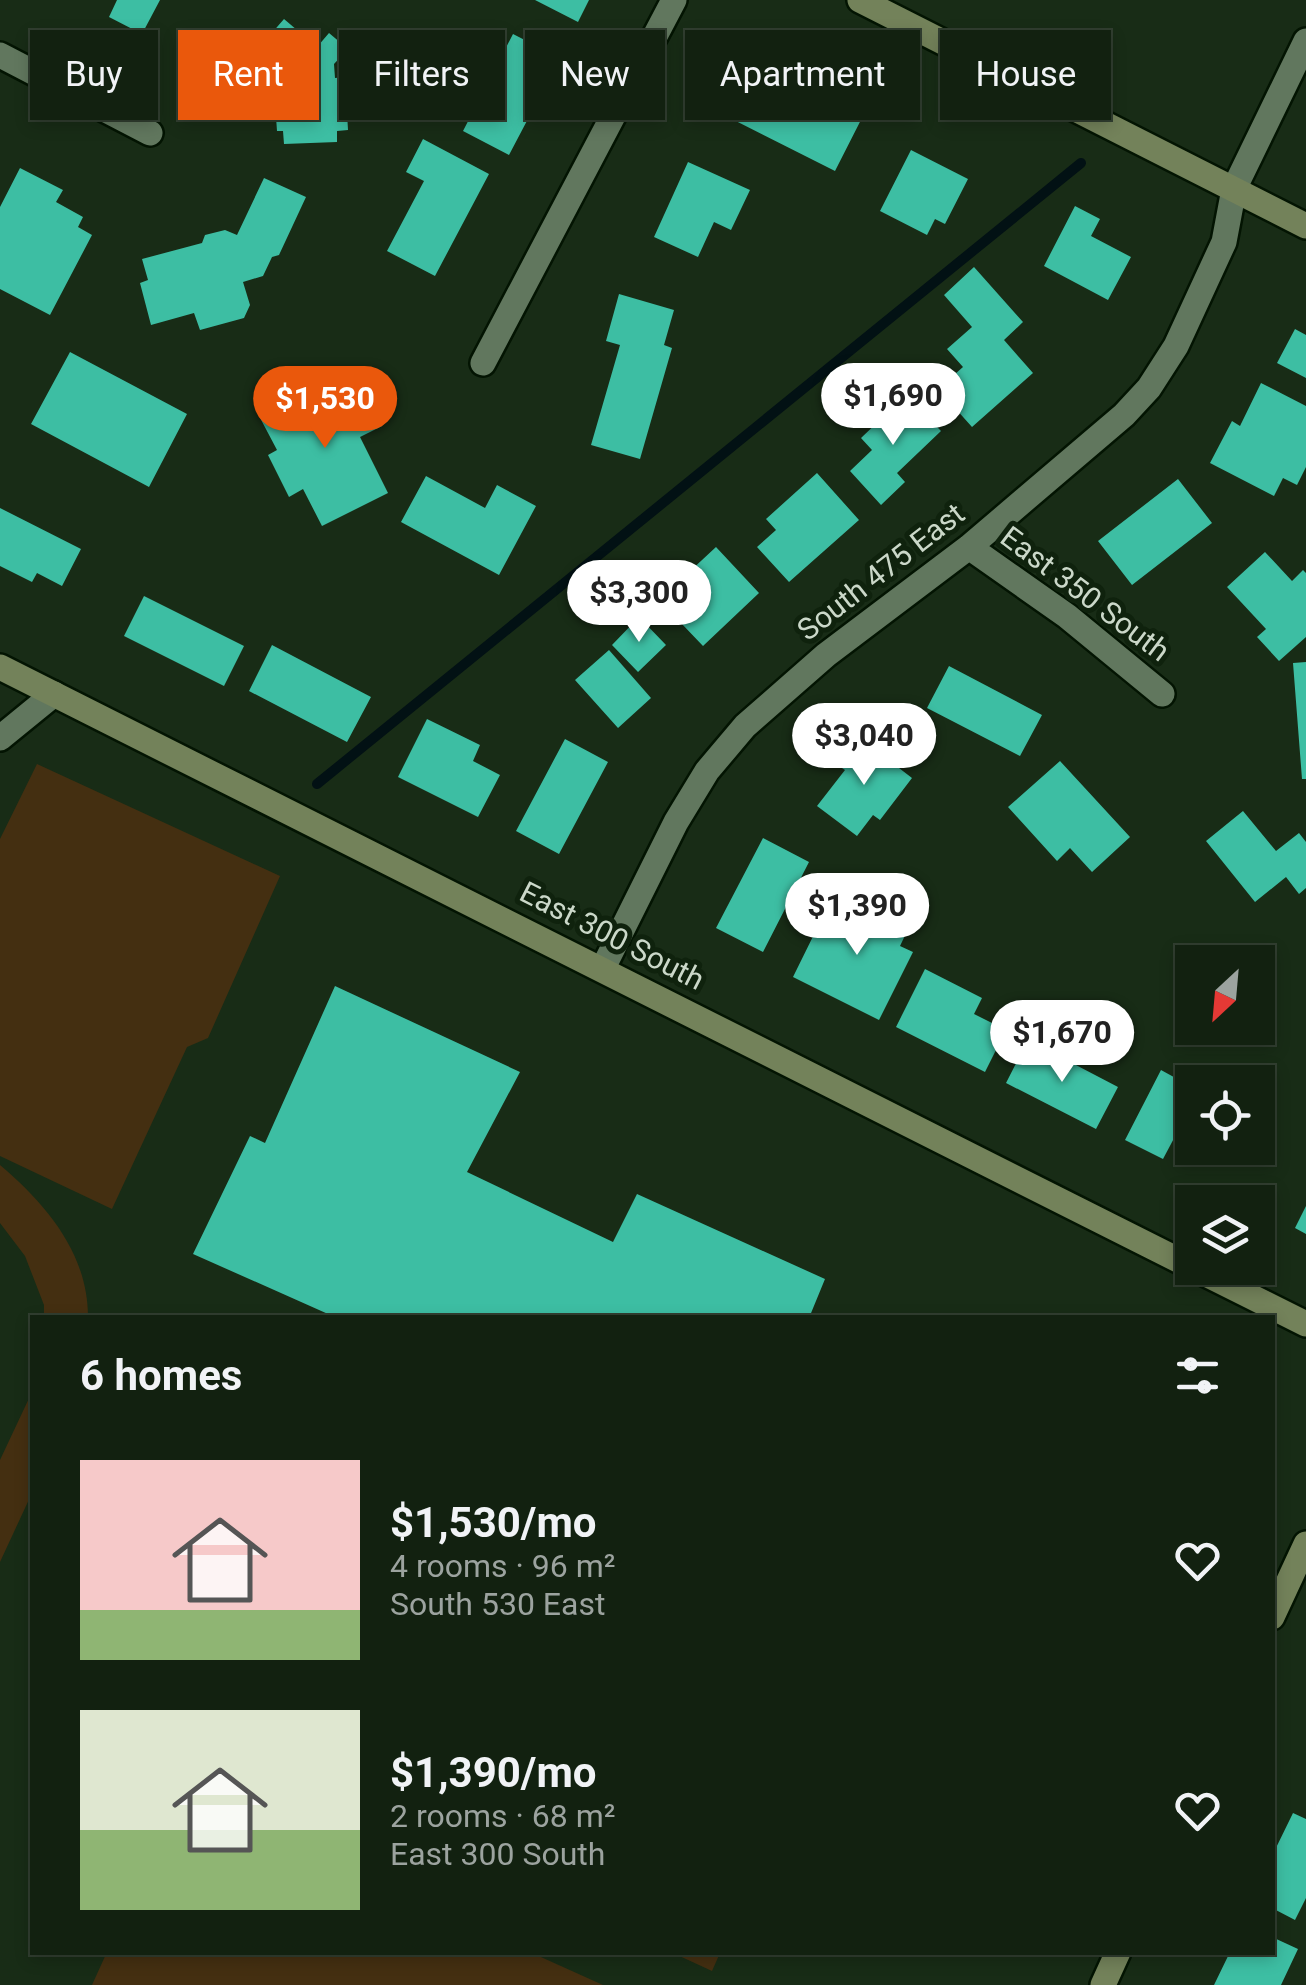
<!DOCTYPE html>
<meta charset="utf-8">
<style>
:root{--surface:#122110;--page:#1f2e1e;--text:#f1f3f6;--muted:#9ca39f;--line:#313e30;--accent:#ea580c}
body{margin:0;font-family:Roboto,sans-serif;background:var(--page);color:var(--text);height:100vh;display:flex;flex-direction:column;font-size:38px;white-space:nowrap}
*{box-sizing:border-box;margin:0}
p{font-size:32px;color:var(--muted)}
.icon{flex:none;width:55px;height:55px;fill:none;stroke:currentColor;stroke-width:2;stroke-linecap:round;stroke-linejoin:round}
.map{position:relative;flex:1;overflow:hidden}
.drawer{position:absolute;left:30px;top:1315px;width:1245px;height:640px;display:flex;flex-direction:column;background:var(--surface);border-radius:0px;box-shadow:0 5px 15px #0003,0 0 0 2px var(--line)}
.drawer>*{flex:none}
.banner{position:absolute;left:30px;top:30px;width:1248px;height:90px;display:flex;gap:20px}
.needle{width:65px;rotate:206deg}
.tools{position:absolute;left:1175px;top:945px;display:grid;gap:20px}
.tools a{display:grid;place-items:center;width:100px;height:100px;border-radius:0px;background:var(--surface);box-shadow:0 5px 15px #0003,0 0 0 2px var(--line);font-size:50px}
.price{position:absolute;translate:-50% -85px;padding:0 22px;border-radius:35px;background:#fff;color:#222;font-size:32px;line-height:65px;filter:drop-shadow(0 2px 5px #0008)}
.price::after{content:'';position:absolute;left:50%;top:60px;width:30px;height:22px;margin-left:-15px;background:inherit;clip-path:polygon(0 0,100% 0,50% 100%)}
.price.selected{background:var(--accent);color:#fff}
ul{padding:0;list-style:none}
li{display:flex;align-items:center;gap:30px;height:250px;padding:0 50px}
li span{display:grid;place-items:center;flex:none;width:280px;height:200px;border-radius:0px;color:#555}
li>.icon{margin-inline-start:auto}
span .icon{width:120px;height:120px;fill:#fffc;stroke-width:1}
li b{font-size:42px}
h2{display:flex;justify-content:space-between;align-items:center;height:120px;padding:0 50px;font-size:42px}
.chip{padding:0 35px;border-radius:0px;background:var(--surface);box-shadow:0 5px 15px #0003,0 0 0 2px var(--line);font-size:35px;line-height:90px}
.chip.selected{background:var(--accent);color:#fff}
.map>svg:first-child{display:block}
</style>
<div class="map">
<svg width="1306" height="1985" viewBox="0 0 1306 1985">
<rect width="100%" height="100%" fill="#182c16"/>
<path fill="#442f11" d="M 37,764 L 280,876 L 208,1038 L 187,1047 L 112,1209 L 0,1156 L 0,839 Z
M 0,1165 C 46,1204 88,1253 88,1317 L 44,1317 L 44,1305 L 25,1256 L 0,1223 Z
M 32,1392 L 32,1493 L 0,1562 L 0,1460 Z
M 107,1952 L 532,1953 L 603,1985 L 92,1985 Z
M 673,1953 L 720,1952 L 720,1953 L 712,1971 Z"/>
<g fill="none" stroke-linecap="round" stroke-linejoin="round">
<path stroke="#021114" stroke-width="10" d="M 317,784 L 1081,163"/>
</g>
<path fill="#3dbea3" d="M 117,0 L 160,0 L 142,34 L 109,17 Z
M 535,0 L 589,0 L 578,22 Z
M 284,19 L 317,47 L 329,33 L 348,49 L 334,64 L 335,78 L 345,77 L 348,130 L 337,131 L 337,142 L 284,144 L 283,131 L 277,131 L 274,89 L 245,64 Z
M 513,34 L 560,58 L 509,155 L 463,131 Z
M 752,54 L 866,110 L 835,171 L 722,114 Z
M 423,139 L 489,174 L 435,276 L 387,251 L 424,181 L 406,172 Z
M 911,150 L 968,179 L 945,224 L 935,219 L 927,235 L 880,211 Z
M 688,162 L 750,190 L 731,230 L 714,222 L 698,257 L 654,237 Z
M 20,168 L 63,190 L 56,202 L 83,217 L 78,227 L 92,235 L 50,315 L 0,289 L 0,207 Z
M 264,178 L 306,197 L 279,255 L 272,257 L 263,276 L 243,282 L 250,305 L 244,318 L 200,330 L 194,313 L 151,325 L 140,283 L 148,280 L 142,259 L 202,243 L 205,235 L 225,230 L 237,235 Z
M 1075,206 L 1100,219 L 1091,236 L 1131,257 L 1108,300 L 1044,266 Z
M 974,267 L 1023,322 L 1004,340 L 1033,373 L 972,427 L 938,389 L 963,367 L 947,349 L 972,327 L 944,295 Z
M 619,294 L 674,310 L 664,345 L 672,348 L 640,459 L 591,445 L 620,345 L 606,341 Z
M 1295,329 L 1306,335 L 1306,378 L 1277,363 Z
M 70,352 L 187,414 L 149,487 L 31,424 Z
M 1261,383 L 1306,406 L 1306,467 L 1297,485 L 1283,478 L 1274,496 L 1210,463 L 1232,421 L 1240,426 Z
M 317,384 L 329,408 L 364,390 L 382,426 L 360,437 L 388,493 L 322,526 L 303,489 L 289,497 L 268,455 L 277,450 L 258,414 Z
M 906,395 L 941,431 L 897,473 L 905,482 L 881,505 L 850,471 L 872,450 L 861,438 Z
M 817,473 L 859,520 L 789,582 L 757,547 L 776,530 L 766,519 Z
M 426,476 L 485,508 L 497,485 L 536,506 L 499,575 L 401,522 Z
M 1178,479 L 1212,523 L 1132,585 L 1098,541 Z
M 0,508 L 81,549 L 62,586 L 37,573 L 32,582 L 0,566 Z
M 716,547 L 759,593 L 703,646 L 659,600 Z
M 1265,552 L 1292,581 L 1303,570 L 1306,573 L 1306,637 L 1279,661 L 1257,637 L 1266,629 L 1227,587 Z
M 144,596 L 244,646 L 224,686 L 124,636 Z
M 639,617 L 666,645 L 638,672 L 612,645 Z
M 272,645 L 371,697 L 347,742 L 249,691 Z
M 609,650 L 651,698 L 618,728 L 575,680 Z
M 1306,662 L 1306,779 L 1302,779 L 1293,663 Z
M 949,666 L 1042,715 L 1020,756 L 927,708 Z
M 427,719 L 480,745 L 473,761 L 500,775 L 478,817 L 398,777 Z
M 860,738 L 912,778 L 880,820 L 873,815 L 857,836 L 817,806 L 845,770 L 839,766 Z
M 565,739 L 608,762 L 559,854 L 516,831 Z
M 1060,761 L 1130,837 L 1092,872 L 1070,848 L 1057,861 L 1008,807 Z
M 1243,811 L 1276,851 L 1299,833 L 1306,842 L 1306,888 L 1299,894 L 1286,877 L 1255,902 L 1206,841 Z
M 763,838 L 809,862 L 763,952 L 716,928 Z
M 859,899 L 910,925 L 900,946 L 913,952 L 879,1020 L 793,977 L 827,908 L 849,919 Z
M 925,969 L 982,998 L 974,1014 L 1006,1030 L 985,1072 L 896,1027 Z
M 335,986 L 520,1072 L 467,1172 L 613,1242 L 637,1194 L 825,1279 L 809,1318 L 337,1318 L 193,1254 L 250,1136 L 265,1143 Z
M 1028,1040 L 1118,1087 L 1096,1129 L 1006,1083 Z
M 1161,1070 L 1192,1087 L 1192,1134 L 1180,1127 L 1163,1159 L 1125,1140 Z
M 1306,1206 L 1306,1234 L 1295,1228 Z
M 1293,1813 L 1306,1819 L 1306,1898 L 1295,1920 L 1272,1908 L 1272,1856 Z
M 1272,1937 L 1298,1949 L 1281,1985 L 1214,1985 L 1230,1952 L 1272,1952 Z"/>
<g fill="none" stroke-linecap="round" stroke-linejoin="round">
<g stroke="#031402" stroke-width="30">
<path id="street" d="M 0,55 L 150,133
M 483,363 L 674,0
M 969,547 L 1067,616 L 1162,694
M 0,738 L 54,694
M 603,968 L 676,822 L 707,771 L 745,726 L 826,655 L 969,547 L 1124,415 L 1149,388 L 1176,346 L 1224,242 L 1234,189 L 1306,41"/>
</g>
<g stroke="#031402" stroke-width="30">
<path id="secondary" d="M 860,0 L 1306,226
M 0,667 L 1192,1267
M 1194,1268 L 1306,1324
M 1272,1617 L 1306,1544
M 1103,1985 L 1118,1952"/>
</g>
<use href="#street" stroke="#61775e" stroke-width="25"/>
<use href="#secondary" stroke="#73825a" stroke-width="25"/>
</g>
<g text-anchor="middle" stroke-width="10" stroke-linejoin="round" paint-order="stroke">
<g font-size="30" fill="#cbd8c9" stroke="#0f220d">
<text transform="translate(881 572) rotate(-38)" y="10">South 475 East</text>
<text transform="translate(1085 594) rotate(37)" y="10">East 350 South</text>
<text transform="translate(612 936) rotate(27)" y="10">East 300 South</text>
</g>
</g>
</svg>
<div class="tools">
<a><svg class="needle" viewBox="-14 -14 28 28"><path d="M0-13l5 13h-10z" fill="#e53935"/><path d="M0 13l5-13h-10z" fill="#9ca39f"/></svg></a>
<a><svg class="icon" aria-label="locate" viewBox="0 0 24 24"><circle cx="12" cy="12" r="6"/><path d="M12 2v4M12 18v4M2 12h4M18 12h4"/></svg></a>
<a><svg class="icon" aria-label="layers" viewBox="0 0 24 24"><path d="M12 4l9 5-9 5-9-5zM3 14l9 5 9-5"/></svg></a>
</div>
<b class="price" style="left:893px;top:448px">$1,690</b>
<b class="price selected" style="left:325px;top:451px">$1,530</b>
<b class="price" style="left:639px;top:645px">$3,300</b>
<b class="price" style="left:864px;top:788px">$3,040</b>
<b class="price" style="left:857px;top:958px">$1,390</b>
<b class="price" style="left:1062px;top:1085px">$1,670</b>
<div class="banner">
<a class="chip">Buy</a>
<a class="chip selected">Rent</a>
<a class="chip">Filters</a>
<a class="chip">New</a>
<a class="chip">Apartment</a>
<a class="chip">House</a>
</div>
<section class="drawer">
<h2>6 homes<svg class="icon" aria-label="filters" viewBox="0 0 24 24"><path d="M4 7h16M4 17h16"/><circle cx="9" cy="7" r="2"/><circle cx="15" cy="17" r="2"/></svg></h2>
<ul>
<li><span style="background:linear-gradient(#f6c9c9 75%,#8fb573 0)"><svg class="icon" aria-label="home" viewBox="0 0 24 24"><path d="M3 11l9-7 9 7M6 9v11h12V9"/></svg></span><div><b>$1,530/mo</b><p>4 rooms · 96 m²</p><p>South 530 East</p></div><svg class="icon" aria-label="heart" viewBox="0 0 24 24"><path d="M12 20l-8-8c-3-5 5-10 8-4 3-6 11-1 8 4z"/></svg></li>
<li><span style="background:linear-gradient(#dfe7d0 60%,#8fb573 0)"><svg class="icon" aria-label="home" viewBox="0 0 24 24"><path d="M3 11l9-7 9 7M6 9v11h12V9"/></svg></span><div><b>$1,390/mo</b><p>2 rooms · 68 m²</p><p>East 300 South</p></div><svg class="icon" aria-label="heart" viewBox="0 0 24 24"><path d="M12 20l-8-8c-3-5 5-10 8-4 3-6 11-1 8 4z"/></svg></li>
</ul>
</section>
</div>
